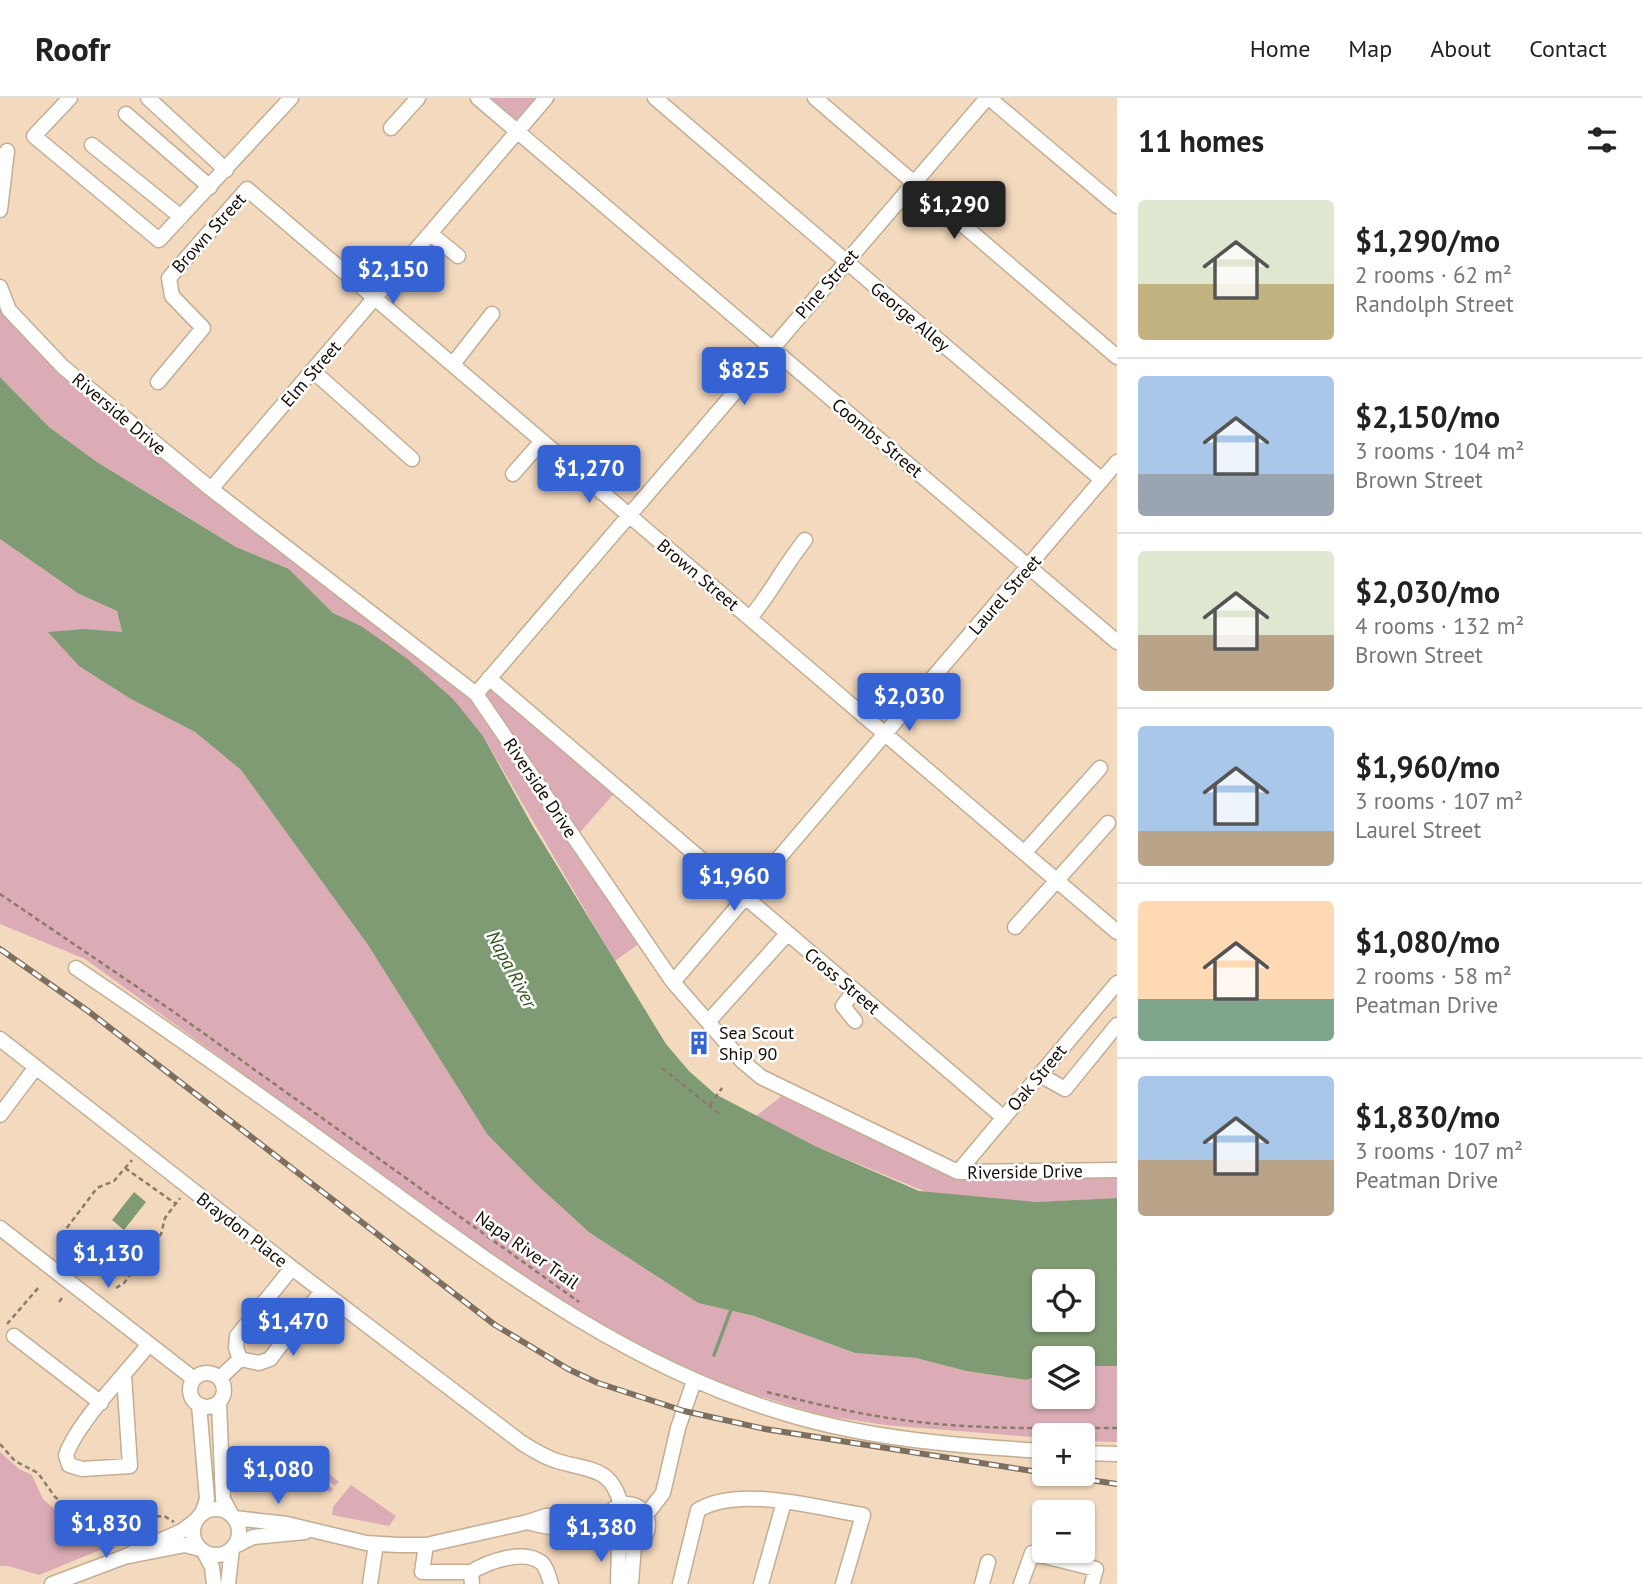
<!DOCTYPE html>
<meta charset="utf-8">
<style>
:root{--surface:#fff;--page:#f2f2f2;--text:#222;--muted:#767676;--line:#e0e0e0;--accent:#3563d3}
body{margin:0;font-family:"PT Sans",sans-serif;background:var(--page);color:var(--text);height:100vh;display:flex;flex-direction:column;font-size:26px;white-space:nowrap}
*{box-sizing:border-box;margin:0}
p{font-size:23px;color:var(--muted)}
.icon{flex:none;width:38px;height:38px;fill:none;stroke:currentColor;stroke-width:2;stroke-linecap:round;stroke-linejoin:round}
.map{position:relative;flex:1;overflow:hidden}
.side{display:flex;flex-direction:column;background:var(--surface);width:525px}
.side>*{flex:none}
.fabs{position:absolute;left:1032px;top:1171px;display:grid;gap:14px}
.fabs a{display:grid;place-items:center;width:63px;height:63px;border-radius:7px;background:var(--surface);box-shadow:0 2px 5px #0004;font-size:35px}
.price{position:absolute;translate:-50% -60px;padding:0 16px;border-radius:7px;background:var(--accent);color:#fff;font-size:23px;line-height:46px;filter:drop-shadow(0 2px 4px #0008)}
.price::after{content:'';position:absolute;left:50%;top:42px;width:21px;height:16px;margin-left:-10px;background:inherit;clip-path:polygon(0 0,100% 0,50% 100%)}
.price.on{background:#222;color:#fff}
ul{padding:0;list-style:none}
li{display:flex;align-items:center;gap:21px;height:175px;padding:0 21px}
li+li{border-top:2px solid var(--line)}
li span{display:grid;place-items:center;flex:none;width:196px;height:140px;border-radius:7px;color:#555}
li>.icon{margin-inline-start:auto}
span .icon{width:84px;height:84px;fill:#fffc;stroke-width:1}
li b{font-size:30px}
h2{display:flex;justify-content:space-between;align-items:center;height:84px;padding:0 21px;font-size:30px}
header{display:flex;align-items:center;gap:42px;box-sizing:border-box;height:98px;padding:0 35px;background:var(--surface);border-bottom:2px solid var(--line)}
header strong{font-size:33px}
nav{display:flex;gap:38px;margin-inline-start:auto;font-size:24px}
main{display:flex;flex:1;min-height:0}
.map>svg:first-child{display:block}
</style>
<header>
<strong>Roofr</strong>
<nav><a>Home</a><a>Map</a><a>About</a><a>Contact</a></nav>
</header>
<main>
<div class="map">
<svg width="1117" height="1486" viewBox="0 0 1117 1486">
<rect width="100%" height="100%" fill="#f3dabf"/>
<path fill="#dbacb6" d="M 478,0 L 546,0 L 517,34 Z
M 0,202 L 63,269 L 475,596 L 489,581 L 618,691 L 575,740 L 644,842 L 615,863 L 483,638 L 472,626 L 361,528 L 333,515 L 289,471 L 236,449 L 97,364 L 49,329 L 0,279 Z
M 0,441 L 79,496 L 117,513 L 122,535 L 85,531 L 131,601 L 195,634 L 241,672 L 368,847 L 487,1036 L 535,1085 L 590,1135 L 698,1205 L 754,1218 L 855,1255 L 916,1260 L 966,1273 L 1026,1282 L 1045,1276 L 1045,1298 L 1083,1298 L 1083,1268 L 1117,1268 L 1117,1344 L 1083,1343 L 1083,1337 L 1045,1337 L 1045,1340 L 885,1327 L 821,1317 L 724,1287 L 636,1250 L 529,1183 L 85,861 L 0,826 Z
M 787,994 L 958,1074 L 1117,1072 L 1117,1100 L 1036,1104 L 931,1096 L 815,1048 L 756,1018 Z
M 0,1354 L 19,1371 L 32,1377 L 43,1401 L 61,1417 L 112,1447 L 39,1477 L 8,1468 L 0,1468 Z
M 313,1362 L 339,1384 L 335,1388 L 309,1366 Z
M 307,1367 L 333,1391 L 330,1395 L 304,1371 Z
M 351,1387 L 396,1418 L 389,1428 L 332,1417 L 333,1409 Z"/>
<path fill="#7f9b73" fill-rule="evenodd" d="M 0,279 L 49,329 L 97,364 L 236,449 L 289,471 L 333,515 L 361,528 L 409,562 L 453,601 L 483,638 L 532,727 L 666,946 L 689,973 L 715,996 L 815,1048 L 919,1093 L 1036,1104 L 1117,1100 L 1117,1268 L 1083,1268 L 1083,1260 L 1045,1260 L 1045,1276 L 1026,1282 L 966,1273 L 916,1260 L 855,1255 L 754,1218 L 698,1205 L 590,1135 L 535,1085 L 487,1036 L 368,847 L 241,672 L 195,634 L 131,601 L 79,568 L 48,534 L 85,531 L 122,534 L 117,513 L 79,496 L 0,441 ZM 1045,1183 L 1083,1183 L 1083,1222 L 1045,1222 Z
M 134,1094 L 146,1104 L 124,1132 L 112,1122 Z"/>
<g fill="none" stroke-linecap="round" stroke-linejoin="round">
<path stroke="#7f9b73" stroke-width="3.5" d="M 714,1257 L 732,1209"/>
<g stroke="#c4ad92" stroke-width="17">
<path id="minor" d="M 70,0 L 34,38 L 159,142 L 291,0
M 148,0 L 226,72
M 478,0 L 1117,544
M 655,0 L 1102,382
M 815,0 L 1117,259
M 989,0 L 1117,108
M 126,16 L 210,89
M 391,30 L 418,0
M 92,47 L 181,119
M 0,112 L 7,53
M 431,136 L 458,158
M 0,189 L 9,212 L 63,269 L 211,391 L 476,596 L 673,884 L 742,963 L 761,979 L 958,1074 L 1117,1072
M 453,266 L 492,216
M 313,273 L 412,361
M 158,284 L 203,230 L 172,198 L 169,180 L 247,91 L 1117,834
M 513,376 L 542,343
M 211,391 L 546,0
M 750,520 C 771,495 784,468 805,442
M 489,580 L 1004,1020
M 476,596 L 987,0
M 1024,755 L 1100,670
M 1015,829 L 1108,725
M 76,870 C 171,934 264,1000 357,1068 C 492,1166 624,1268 787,1316 C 870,1341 959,1348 1045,1353
M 673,884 L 1117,364
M 854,893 L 843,908 L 855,923
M 708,924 L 787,836
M 0,941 L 292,1170 L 522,1345 C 533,1352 544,1359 557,1363 C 590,1373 611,1368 621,1407
M 1040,977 L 1065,991 L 1117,927
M 0,1017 L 36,969
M 958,1074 L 1117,885
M 0,1130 L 194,1281
M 14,1238 L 101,1305
M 240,1261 L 259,1265 L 270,1261 L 322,1193
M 240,1261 L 236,1250 L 237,1238 L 292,1170
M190 1292a17 17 0 1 1 34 0a17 17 0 1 1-34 0Z
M 124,1277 L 130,1368 L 82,1371 L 69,1367 L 66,1357 C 78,1323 126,1276 149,1246
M 220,1280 L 240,1261
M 219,1305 L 223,1401 L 231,1416
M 199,1307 L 207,1401 L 202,1415
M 1083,1355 L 1117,1356
M606 1427a21 21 0 1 1 42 0a21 21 0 1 1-42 0Z
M193 1434a23 23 0 1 1 46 0a23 23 0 1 1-46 0Z
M 646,1417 L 663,1395 L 678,1330 L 694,1283
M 607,1419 L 546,1418 L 528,1424 C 555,1433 581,1430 608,1438
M 235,1420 L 287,1426 L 366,1445 L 398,1447 L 426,1447 L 528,1424
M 195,1423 L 182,1433 L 124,1459 L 185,1447 L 200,1451
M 426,1447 L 422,1474 L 471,1474
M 235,1448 L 253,1439 L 305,1434
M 204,1454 L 212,1469 L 214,1486
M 52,1486 L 124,1459
M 228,1486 L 232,1451
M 370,1486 L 376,1446
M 472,1486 L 471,1474 C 488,1464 524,1450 542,1465 C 547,1470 549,1479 551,1486
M 618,1486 L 619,1447
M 631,1486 L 634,1448
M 680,1486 L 698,1412 C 740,1387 817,1410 863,1417 L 843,1486
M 761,1486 L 784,1404
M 982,1486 L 988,1464
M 1021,1486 L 1032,1455 L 1096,1471 L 1092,1486"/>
</g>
<path stroke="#8c7b69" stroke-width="2.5" stroke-dasharray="5 3.5" stroke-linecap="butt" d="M 0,796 L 174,914 L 579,1204
M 662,970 L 722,1018
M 710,1007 L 722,990
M 125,1070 L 176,1106
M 59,1145 L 63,1135 L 97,1090 L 114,1083 L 132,1062
M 84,1173 L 115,1132
M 116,1190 L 124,1185 L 161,1136 L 165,1120 L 180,1100
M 59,1204 L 62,1200
M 7,1226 L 39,1189
M 767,1294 C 812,1305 857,1316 903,1322 C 974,1332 1046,1330 1117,1330
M 0,1346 L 15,1363 L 38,1375 L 55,1399 L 85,1422 L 164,1418 L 174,1424"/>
<use href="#minor" stroke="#fff" stroke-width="14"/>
<g stroke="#7e6e5d" stroke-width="6">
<path id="rail" d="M 0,851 L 88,913 L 495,1227 L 568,1271 L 598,1285 L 684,1313 L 765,1331 L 1045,1375
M 1050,1376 L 1117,1386"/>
</g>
<use href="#rail" stroke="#fff" stroke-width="3.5" stroke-dasharray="10" stroke-linecap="butt"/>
</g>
<defs>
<g id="building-bare" transform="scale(1.89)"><path d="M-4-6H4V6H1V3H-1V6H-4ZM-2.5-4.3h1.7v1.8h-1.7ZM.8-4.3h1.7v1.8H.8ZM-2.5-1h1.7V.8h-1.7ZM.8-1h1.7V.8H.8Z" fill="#3563d3" stroke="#fff" stroke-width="2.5" paint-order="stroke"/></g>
</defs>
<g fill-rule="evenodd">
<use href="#building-bare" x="699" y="945"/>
</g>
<g text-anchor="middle" stroke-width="5" stroke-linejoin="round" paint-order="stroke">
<g font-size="18" fill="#140c04" stroke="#fff">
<text transform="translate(209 135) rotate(-48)" y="6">Brown Street</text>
<text transform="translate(827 186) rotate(-49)" y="6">Pine Street</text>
<text transform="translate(910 219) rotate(40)" y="6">George Alley</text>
<text transform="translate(311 276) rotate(-49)" y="6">Elm Street</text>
<text transform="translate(119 316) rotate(40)" y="6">Riverside Drive</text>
<text transform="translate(877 340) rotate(40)" y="6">Coombs Street</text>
<text transform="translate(698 477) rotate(40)" y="6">Brown Street</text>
<text transform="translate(1005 497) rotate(-49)" y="6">Laurel Street</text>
<text transform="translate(540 690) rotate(56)" y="6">Riverside Drive</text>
<text transform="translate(842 883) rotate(40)" y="6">Cross Street</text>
<text transform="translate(1037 980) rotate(-50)" y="6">Oak Street</text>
<text transform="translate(1025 1074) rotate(-1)" y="6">Riverside Drive</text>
<text transform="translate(242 1132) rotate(38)" y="6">Braydon Place</text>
<text transform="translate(527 1152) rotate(35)" y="6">Napa River Trail</text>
</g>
<g font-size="18" fill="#140c04" stroke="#fff" text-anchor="start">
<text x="719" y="941">Sea Scout<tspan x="719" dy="21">Ship 90</tspan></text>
</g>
<g font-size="19" font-style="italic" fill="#2d521a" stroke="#fff">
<text transform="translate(512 871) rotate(62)" y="7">Napa River</text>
</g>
</g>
</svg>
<div class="fabs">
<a><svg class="icon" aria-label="locate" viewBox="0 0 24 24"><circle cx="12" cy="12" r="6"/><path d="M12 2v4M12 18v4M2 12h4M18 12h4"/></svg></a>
<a><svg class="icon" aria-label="layers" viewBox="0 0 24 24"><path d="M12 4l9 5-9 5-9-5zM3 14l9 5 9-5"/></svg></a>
<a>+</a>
<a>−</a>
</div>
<b class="price on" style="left:954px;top:143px">$1,290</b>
<b class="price" style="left:393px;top:208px">$2,150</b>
<b class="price" style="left:744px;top:309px">$825</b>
<b class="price" style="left:589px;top:407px">$1,270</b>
<b class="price" style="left:909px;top:635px">$2,030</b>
<b class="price" style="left:734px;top:815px">$1,960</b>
<b class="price" style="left:108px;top:1192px">$1,130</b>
<b class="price" style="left:293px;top:1260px">$1,470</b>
<b class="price" style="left:278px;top:1408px">$1,080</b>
<b class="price" style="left:106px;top:1462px">$1,830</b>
<b class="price" style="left:601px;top:1466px">$1,380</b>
</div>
<section class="side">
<h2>11 homes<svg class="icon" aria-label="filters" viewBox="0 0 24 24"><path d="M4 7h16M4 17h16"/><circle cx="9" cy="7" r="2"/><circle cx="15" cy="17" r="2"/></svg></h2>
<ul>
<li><span style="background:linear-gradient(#dfe7d0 60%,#c2b280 0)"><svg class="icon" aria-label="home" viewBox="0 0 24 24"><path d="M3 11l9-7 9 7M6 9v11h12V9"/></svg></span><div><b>$1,290/mo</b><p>2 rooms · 62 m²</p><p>Randolph Street</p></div></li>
<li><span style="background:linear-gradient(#a9c7e8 70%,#9aa5b1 0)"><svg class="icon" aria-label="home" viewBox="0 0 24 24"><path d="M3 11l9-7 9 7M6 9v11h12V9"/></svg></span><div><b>$2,150/mo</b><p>3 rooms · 104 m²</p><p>Brown Street</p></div></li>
<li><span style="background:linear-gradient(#dfe7d0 60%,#b9a48a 0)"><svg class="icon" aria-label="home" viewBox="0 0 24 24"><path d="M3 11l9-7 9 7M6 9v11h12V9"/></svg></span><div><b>$2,030/mo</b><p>4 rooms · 132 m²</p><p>Brown Street</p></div></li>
<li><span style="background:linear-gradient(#a9c7e8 75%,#b9a48a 0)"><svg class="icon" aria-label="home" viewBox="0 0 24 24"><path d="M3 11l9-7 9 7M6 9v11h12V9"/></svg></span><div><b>$1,960/mo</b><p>3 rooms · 107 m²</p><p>Laurel Street</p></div></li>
<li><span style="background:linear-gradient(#ffd9b3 70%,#7fa58c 0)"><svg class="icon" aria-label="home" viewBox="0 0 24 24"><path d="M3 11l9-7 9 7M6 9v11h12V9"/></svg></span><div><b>$1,080/mo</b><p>2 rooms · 58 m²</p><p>Peatman Drive</p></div></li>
<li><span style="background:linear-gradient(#a9c7e8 60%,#b9a48a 0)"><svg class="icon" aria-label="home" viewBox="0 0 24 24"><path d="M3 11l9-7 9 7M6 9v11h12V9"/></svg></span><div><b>$1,830/mo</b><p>3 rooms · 107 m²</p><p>Peatman Drive</p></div></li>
</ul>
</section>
</main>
